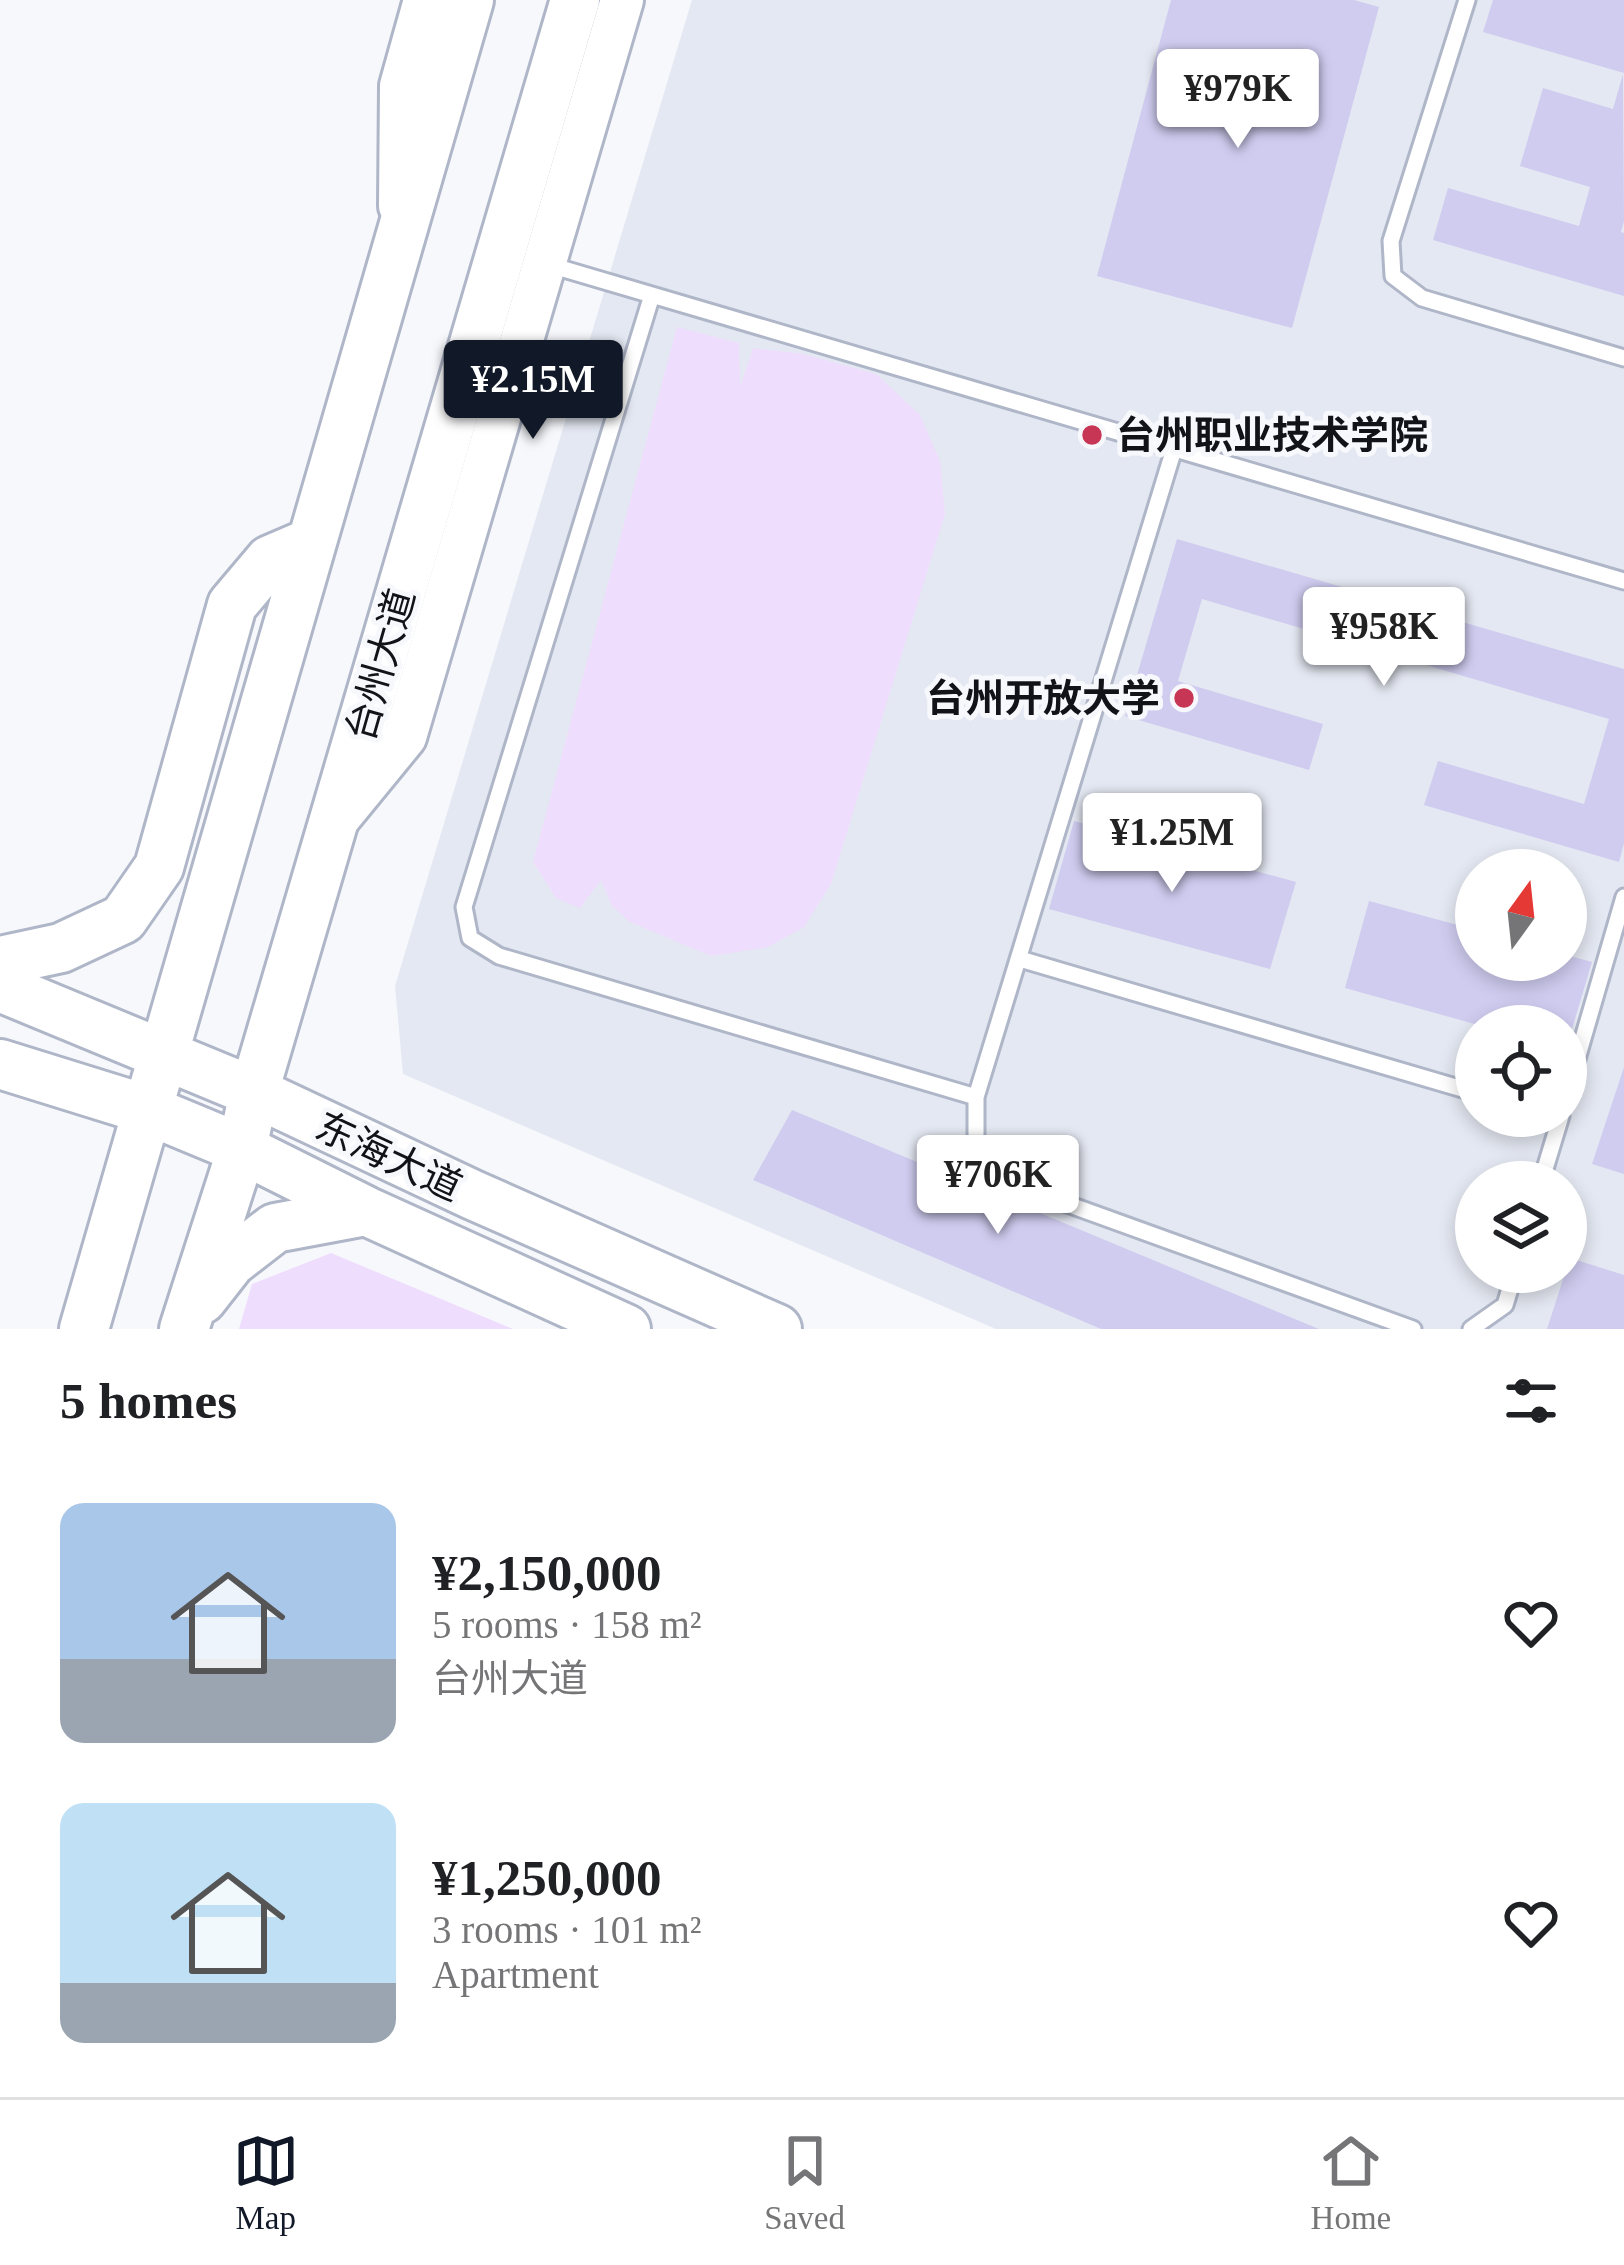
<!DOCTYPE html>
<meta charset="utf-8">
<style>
:root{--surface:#fff;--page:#f2f2f2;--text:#202124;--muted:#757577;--line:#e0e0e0;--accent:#111827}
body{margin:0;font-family:"Times New Roman","Noto Sans SC",serif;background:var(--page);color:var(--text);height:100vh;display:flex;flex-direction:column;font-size:45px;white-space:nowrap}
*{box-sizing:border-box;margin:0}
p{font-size:39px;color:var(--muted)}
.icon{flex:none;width:66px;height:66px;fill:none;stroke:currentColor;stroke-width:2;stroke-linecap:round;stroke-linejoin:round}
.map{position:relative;height:1329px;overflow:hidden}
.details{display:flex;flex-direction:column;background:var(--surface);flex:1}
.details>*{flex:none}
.needle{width:78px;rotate:15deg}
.controls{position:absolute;left:1455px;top:849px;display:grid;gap:24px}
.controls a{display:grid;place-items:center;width:132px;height:132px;border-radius:50%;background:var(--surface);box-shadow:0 6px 18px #0003;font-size:60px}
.price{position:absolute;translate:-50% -102px;padding:0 27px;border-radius:12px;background:#fff;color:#222;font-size:39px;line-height:78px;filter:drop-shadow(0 3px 6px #0008)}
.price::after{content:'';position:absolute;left:50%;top:72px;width:36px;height:27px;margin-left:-18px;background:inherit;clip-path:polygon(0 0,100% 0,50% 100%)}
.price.on{background:var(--accent);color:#fff}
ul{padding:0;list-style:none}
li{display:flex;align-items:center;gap:36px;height:300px;padding:0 60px}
li span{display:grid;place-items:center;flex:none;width:336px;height:240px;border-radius:24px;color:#555}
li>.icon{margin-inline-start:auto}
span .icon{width:144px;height:144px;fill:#fffc;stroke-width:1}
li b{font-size:51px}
h2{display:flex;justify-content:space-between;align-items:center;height:144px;padding:0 60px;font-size:51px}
.tab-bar{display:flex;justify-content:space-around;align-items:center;height:168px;border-top:3px solid var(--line);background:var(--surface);font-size:33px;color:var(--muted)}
.tab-bar a{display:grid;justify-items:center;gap:6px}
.tab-bar .on{color:var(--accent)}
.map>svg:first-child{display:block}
</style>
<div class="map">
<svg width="1624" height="1329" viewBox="0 0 1624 1329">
<rect width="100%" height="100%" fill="#f7f8fc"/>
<path fill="#e4e8f2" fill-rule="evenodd" d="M 692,0 L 1624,0 L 1624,1329 L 996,1329 L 403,1074 L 395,986 ZM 1476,870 L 1566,870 L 1566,960 L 1476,960 ZM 1476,1026 L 1566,1026 L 1566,1116 L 1476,1116 ZM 1476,1182 L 1566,1182 L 1566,1272 L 1476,1272 Z"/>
<path fill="#efddfd" d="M 677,327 L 739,343 L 740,387 L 753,348 L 803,354 L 876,374 L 920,415 L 940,461 L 945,514 L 831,884 L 804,927 L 768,947 L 711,956 L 630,922 L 612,906 L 601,880 L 580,908 L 556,898 L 533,862 Z
M 331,1253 L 513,1329 L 239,1329 L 252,1284 Z"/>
<path fill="#cfccf0" d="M 1171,0 L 1354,0 L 1379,7 L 1292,328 L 1097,276 Z
M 1493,0 L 1624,0 L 1624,73 L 1483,32 Z
M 1623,74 L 1624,221 L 1621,232 L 1624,233 L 1624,296 L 1433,240 L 1448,188 L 1579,226 L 1590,187 L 1520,166 L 1543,88 L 1613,109 Z
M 1177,539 L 1624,669 L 1624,843 L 1619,862 L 1424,805 L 1438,761 L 1584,804 L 1609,719 L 1202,599 L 1178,681 L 1323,724 L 1309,770 L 1125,716 Z
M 1074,821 L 1296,882 L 1270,969 L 1049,909 Z
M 1369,901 L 1476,930 L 1476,960 L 1566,960 L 1566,955 L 1592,962 L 1567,1046 L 1566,1026 L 1482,1026 L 1345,988 Z
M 1624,1067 L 1624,1174 L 1592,1164 Z
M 792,1110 L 1319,1329 L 1101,1329 L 753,1180 Z
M 1570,1258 L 1624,1275 L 1624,1329 L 1547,1329 Z"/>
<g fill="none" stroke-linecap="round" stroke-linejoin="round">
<g stroke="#afb6c8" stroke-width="21">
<path id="service" d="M 1467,0 L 1391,241 L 1393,276 L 1422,298 L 1624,358
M 550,265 L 1624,581
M 652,295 L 464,907 L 470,938 L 499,956 L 976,1097
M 1174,449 L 976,1097 L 976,1155 L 1001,1180 L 1413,1329
M 1020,959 L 1476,1093
M 1566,1097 L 1624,897
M 1541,1182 L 1561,1116
M 1471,1329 L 1505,1305 L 1515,1272"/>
</g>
<g stroke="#afb6c8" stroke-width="48">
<path id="secondary" d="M 400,206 L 401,86 L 425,0
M 337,820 L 405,737 L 622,0"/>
</g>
<g stroke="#afb6c8" stroke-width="54">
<path id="primary" d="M 0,961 L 61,948 L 123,919 L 159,867 L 232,605 L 270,560 L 312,542
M 0,987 L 254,1092 L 473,1195 L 777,1329
M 0,1064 L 148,1110 L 242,1149 L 366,1211 L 626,1329
M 202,1299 L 231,1262 L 275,1228 L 366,1211
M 84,1329 L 469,0
M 184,1329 L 242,1149 L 254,1092 L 575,0"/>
</g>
<use href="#service" stroke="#fff" stroke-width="15"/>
<use href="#secondary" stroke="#fff" stroke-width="42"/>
<use href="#primary" stroke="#fff" stroke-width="48"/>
</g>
<g fill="#c73755" stroke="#f7f8fc" stroke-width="4.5">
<circle cx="1092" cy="435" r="12"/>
<circle cx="1184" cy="698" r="12"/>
</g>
<g text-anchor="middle" stroke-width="10" stroke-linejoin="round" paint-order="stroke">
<g font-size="39" font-weight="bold" fill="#111319" stroke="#f7f8fc" text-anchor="start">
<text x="1116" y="449">台州职业技术学院</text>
<text x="1160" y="712" text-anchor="end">台州开放大学</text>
</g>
<g font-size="39" fill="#111319" stroke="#f7f8fc">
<text transform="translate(380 665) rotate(-74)" y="14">台州大道</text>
<text transform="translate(389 1156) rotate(25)" y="14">东海大道</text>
</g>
</g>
</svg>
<div class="controls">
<a><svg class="needle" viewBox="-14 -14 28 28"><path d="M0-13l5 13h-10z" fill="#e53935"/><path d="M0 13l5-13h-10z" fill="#757577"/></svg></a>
<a><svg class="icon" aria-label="locate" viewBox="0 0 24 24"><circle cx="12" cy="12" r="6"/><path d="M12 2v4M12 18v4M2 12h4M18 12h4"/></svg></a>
<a><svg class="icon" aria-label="layers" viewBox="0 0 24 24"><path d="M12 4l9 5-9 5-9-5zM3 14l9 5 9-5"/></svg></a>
</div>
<b class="price" style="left:1238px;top:151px">¥979K</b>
<b class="price on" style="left:533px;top:442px">¥2.15M</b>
<b class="price" style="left:1384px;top:689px">¥958K</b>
<b class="price" style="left:1172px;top:895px">¥1.25M</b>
<b class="price" style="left:998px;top:1237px">¥706K</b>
</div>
<section class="details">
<h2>5 homes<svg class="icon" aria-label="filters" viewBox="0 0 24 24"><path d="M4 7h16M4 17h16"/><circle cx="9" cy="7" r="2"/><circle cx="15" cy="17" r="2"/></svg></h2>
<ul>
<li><span style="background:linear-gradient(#a9c7e8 65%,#9aa5b1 0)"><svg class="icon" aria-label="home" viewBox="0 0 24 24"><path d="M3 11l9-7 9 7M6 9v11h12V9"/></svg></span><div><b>¥2,150,000</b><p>5 rooms · 158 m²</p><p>台州大道</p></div><svg class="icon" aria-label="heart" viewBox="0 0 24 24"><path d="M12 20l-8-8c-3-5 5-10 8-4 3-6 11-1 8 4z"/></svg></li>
<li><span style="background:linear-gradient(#bfe0f5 75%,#9aa5b1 0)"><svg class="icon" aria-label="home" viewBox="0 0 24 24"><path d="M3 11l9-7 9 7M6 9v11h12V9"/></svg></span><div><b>¥1,250,000</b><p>3 rooms · 101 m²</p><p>Apartment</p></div><svg class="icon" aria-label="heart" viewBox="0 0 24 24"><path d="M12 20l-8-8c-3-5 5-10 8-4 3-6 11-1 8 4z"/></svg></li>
</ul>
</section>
<nav class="tab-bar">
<a class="on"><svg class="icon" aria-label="map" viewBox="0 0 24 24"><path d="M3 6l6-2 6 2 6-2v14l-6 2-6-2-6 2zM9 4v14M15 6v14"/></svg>Map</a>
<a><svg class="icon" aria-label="saved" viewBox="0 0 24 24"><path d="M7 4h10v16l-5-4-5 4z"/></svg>Saved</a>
<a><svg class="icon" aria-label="home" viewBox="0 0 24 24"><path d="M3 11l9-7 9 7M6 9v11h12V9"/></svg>Home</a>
</nav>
